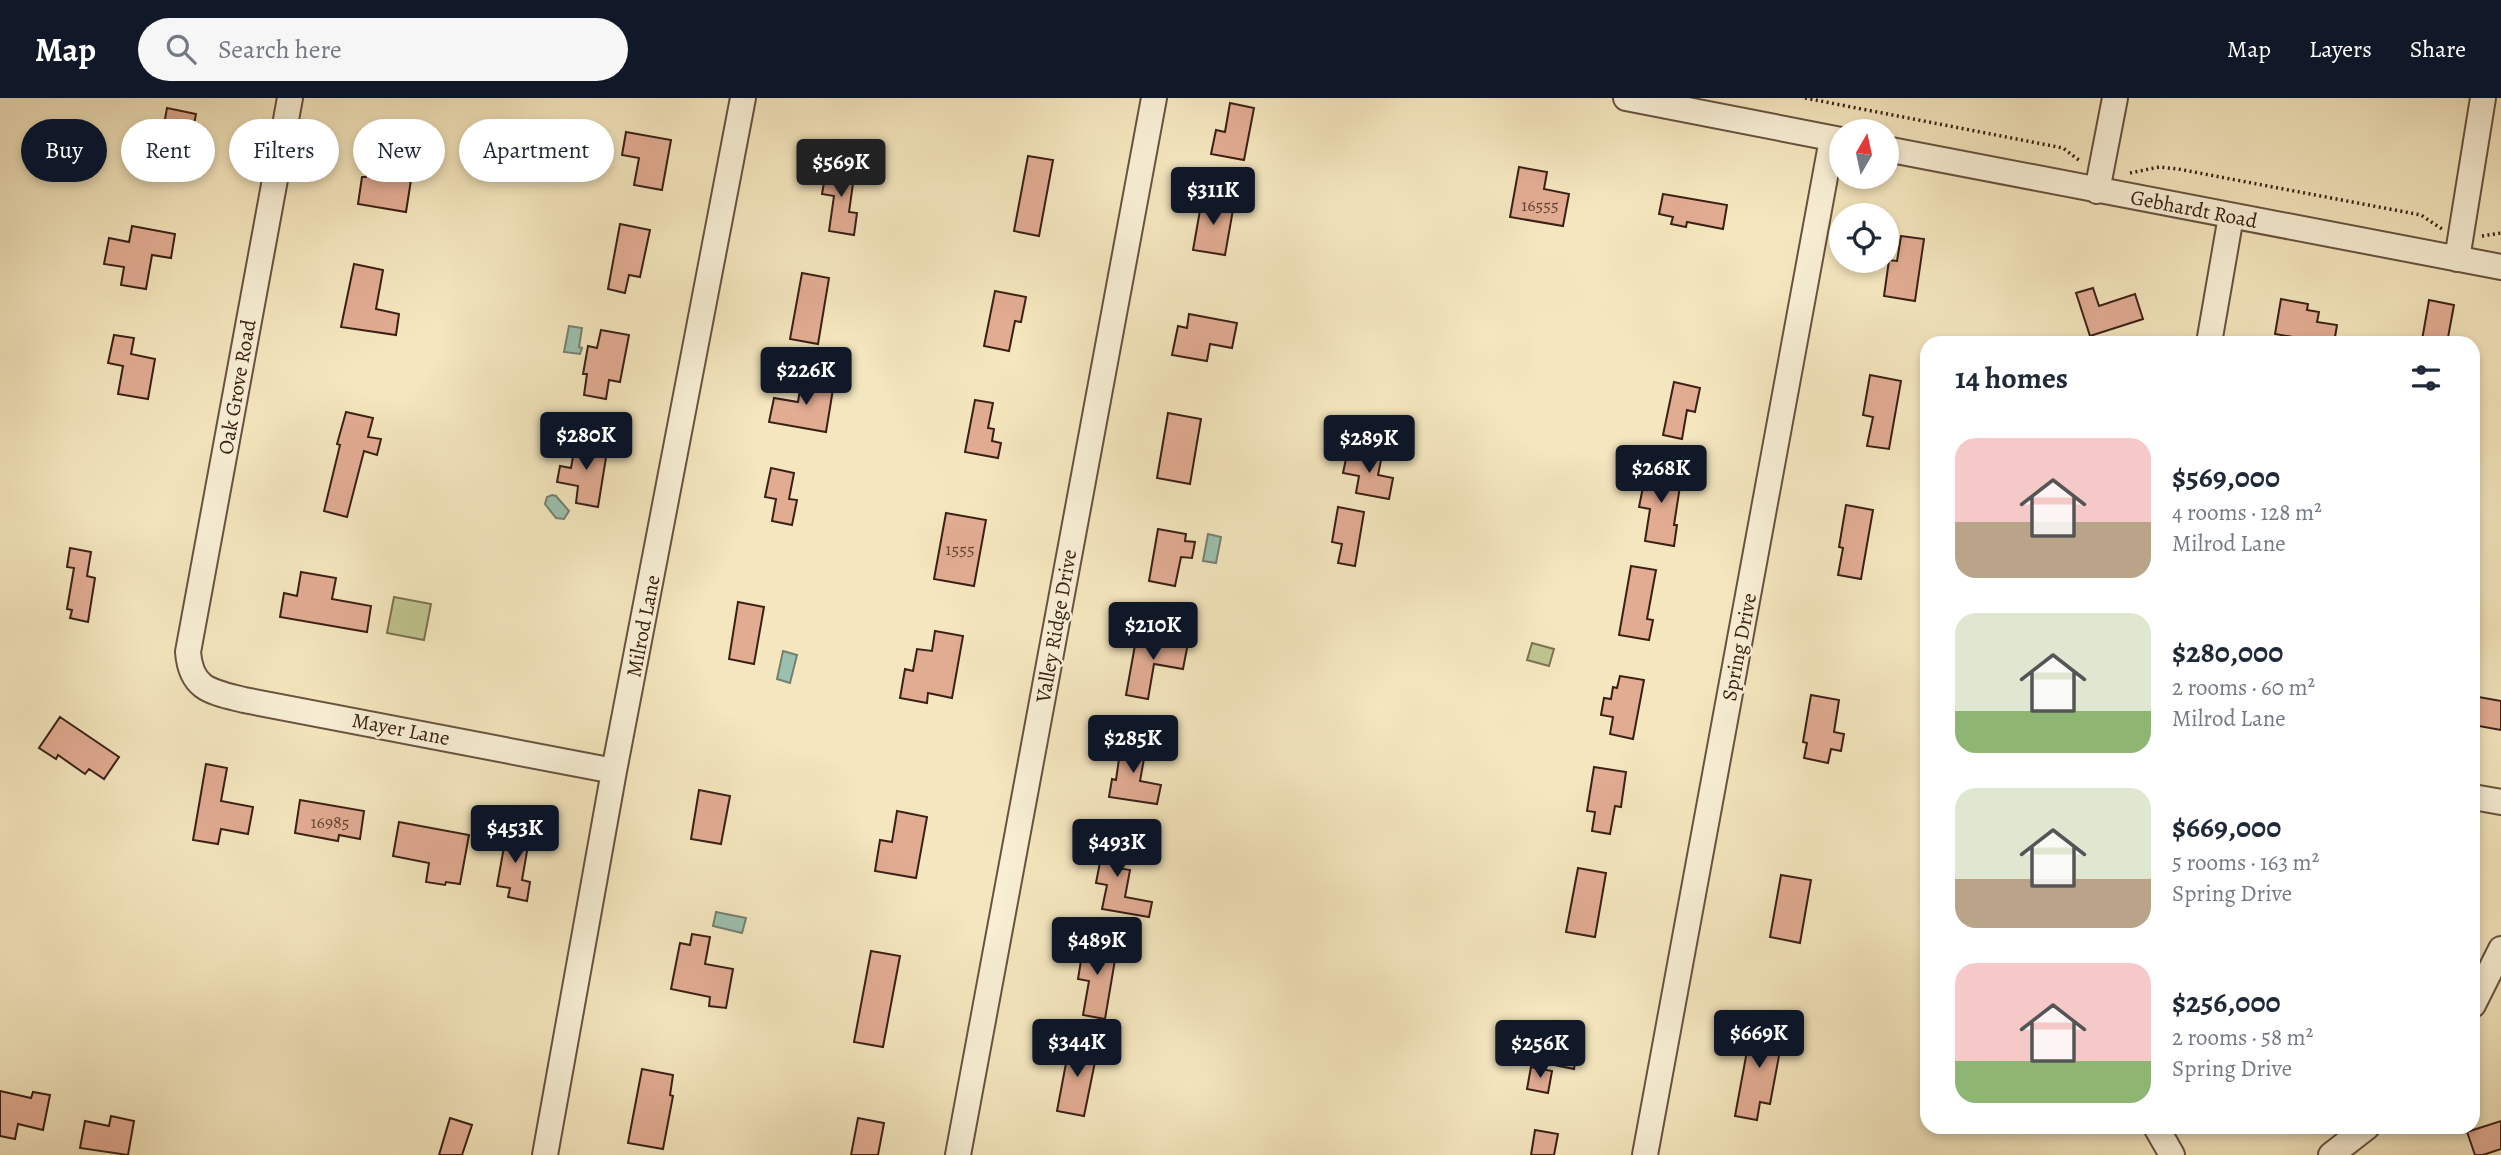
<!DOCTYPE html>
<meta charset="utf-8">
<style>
:root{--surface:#fff;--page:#f6f6f7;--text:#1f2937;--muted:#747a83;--accent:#111827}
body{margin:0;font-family:Alegreya,serif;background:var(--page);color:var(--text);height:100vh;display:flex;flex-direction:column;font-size:26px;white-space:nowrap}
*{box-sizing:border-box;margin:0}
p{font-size:23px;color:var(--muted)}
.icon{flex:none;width:38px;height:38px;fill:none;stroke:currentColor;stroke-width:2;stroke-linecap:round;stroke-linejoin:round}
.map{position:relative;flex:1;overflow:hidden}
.panel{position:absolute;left:1920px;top:238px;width:560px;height:798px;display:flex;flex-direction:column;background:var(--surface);border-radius:21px;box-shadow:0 4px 10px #0003}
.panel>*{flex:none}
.banner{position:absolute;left:21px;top:21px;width:665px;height:63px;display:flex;gap:14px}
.needle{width:46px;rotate:9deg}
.controls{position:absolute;left:1829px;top:21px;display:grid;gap:14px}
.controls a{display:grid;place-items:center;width:70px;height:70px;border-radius:50%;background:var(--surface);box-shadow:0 4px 10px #0003;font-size:35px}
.price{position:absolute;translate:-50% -60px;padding:0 16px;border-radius:7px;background:var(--accent);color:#fff;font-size:23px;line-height:46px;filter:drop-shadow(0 2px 4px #0008)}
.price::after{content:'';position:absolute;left:50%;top:42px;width:21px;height:16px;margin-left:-10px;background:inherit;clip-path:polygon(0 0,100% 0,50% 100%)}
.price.current{background:#222;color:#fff}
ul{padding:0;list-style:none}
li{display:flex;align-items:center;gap:21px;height:175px;padding:0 35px}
li span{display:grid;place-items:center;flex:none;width:196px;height:140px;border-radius:21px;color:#555}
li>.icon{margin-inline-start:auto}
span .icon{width:84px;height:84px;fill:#fffc;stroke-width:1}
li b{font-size:30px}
h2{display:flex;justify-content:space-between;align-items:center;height:84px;padding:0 35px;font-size:30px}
.tag{padding:0 24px;border-radius:32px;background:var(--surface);box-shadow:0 4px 10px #0003;font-size:24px;line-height:63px}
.tag.current{background:var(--accent);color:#fff}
header{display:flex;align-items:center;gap:42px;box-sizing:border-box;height:98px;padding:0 35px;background:var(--accent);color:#fff}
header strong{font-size:33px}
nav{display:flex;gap:38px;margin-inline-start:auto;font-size:24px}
.search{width:490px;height:63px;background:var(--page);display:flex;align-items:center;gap:18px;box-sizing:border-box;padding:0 24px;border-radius:38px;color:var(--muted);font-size:26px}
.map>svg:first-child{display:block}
</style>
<header>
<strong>Map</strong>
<div class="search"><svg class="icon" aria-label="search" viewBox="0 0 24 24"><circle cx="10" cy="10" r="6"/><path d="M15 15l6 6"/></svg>Search here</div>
<nav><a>Map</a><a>Layers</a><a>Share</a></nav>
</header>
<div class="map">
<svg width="2501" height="1057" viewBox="0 0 2501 1057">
<rect width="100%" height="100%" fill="#f4e6be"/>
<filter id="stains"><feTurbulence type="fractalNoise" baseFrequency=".00286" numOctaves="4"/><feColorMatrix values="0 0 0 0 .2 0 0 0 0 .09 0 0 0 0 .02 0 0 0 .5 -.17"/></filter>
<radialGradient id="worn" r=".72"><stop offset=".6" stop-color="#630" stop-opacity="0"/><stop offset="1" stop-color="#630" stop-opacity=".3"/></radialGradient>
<path fill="#bfc48f" stroke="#7c7252" stroke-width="2" d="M 394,499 L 431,506 L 424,542 L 387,535 Z
M 1532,545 L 1554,551 L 1549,568 L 1527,562 Z"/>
<path fill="#9cc0af" stroke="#758071" stroke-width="2" d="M 569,228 L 582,230 L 579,249 L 582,250 L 580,256 L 564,254 Z
M 552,397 L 556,398 L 569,413 L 564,421 L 556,420 L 545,406 L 547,399 Z
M 1208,436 L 1221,439 L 1216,465 L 1203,463 Z
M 783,553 L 797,557 L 790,585 L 777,581 Z
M 716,814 L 746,820 L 742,835 L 713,828 Z"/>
<path fill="#e2ac93" stroke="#3a2015" stroke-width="2" d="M 1230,5 L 1254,10 L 1244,62 L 1211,56 L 1216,32 L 1225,34 Z
M 167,10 L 196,16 L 183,82 L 155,77 Z
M 626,34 L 671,42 L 662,92 L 634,87 L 639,60 L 622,57 Z
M 371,48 L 391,52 L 386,78 L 411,82 L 406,114 L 358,106 L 362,79 L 366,79 Z
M 1028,58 L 1053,62 L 1039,138 L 1014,133 Z
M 827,67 L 855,71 L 849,114 L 857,115 L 854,137 L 829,133 L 834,98 L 822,96 Z
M 1519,69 L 1547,74 L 1544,91 L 1569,96 L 1563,128 L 1510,119 Z
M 1663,96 L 1727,107 L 1723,131 L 1687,124 L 1686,129 L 1671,126 L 1673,119 L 1659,116 Z
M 1202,101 L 1234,106 L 1225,157 L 1193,152 Z
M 620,126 L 650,132 L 640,179 L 629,177 L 625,195 L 608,191 Z
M 132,128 L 175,136 L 171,160 L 152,157 L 146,191 L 121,187 L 124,169 L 104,166 L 109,140 L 129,144 Z
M 1901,138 L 1924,141 L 1915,203 L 1884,198 L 1889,162 L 1897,163 Z
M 354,166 L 383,172 L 376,211 L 399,216 L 396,237 L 341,229 Z
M 802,175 L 829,180 L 818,246 L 790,241 Z
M 2093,190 L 2099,208 L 2135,196 L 2143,221 L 2090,238 L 2076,195 Z
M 995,193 L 1026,199 L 1021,224 L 1015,223 L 1009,253 L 984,248 Z
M 2281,201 L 2308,206 L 2307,212 L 2319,214 L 2317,224 L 2337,227 L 2334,245 L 2309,245 L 2310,242 L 2275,236 Z
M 2429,202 L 2454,207 L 2447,245 L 2422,242 Z
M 1189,216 L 1237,225 L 1232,250 L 1210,246 L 1207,263 L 1172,257 L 1178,228 L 1187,230 Z
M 601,232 L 629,237 L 620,284 L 609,282 L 606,301 L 584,297 L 587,276 L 583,276 L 588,248 L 597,250 Z
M 114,237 L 134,240 L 131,256 L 155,261 L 148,301 L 118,296 L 123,268 L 108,265 Z
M 1870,277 L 1901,283 L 1889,351 L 1867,348 L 1873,319 L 1863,317 Z
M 802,279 L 834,285 L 826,334 L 769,324 L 774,300 L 798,304 Z
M 1674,284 L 1700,290 L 1695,314 L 1687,312 L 1682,341 L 1663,337 Z
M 975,302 L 993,305 L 988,330 L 994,331 L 992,343 L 1001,345 L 998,360 L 965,354 Z
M 346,314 L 373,320 L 368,339 L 381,341 L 377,357 L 364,353 L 347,419 L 324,413 L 340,347 L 337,346 Z
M 1168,315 L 1201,321 L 1190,386 L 1157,380 Z
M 576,342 L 608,347 L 598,409 L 576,405 L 578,388 L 557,384 L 560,368 L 571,370 Z
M 1362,354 L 1382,357 L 1378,377 L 1393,380 L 1389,401 L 1356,395 L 1359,378 L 1343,375 L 1347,356 L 1362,359 Z
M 1647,369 L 1682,375 L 1674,427 L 1677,427 L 1674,448 L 1645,443 L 1650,411 L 1639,409 Z
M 771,370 L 794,375 L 789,401 L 797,402 L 792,427 L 772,423 L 776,401 L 765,399 Z
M 1846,407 L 1873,412 L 1861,481 L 1838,477 L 1843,450 L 1839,449 Z
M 1338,409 L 1364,414 L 1355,468 L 1338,465 L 1342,446 L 1332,444 Z
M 946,415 L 986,422 L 974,488 L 934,481 Z
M 1158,431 L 1186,436 L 1185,443 L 1195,444 L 1192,460 L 1181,459 L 1175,488 L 1149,483 Z
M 70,450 L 91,454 L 87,478 L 95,480 L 88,524 L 70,520 L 72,512 L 67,511 L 74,470 L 67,469 Z
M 1631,468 L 1656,472 L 1647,521 L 1653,522 L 1649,542 L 1619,537 Z
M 301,474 L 336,480 L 332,501 L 371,508 L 367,534 L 280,519 L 284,495 L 297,498 Z
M 738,504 L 764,509 L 754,566 L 729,561 Z
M 935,533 L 963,538 L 952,600 L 928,595 L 927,605 L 900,600 L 905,571 L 913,573 L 917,551 L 932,553 Z
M 1137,536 L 1188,545 L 1183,571 L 1154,566 L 1148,601 L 1126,597 Z
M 1620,578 L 1644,582 L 1633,641 L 1610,636 L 1613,619 L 1601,617 L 1604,600 L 1611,601 L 1613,589 L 1617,590 Z
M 1811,597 L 1839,602 L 1834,634 L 1844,636 L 1841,653 L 1831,651 L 1828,665 L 1804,660 L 1807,645 L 1803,644 Z
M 2473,598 L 2501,603 L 2501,632 L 2473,627 Z
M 60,619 L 119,659 L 104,681 L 89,671 L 85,676 L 58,657 L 56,661 L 39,650 Z
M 1122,640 L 1147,644 L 1140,683 L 1161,687 L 1157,706 L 1109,699 L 1112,681 L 1116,682 Z
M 206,666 L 227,670 L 221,703 L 253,709 L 248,736 L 221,731 L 218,746 L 193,742 Z
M 1594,669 L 1626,674 L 1621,709 L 1615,708 L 1610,736 L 1592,733 L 1595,714 L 1587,713 Z
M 699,692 L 730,698 L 721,746 L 691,741 Z
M 300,702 L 364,713 L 360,741 L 339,737 L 338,743 L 295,735 Z
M 897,713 L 927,719 L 916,780 L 875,773 L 880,742 L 892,744 Z
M 399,724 L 469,737 L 460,786 L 446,784 L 445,787 L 426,784 L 429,765 L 393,758 Z
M 507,732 L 530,736 L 522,782 L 530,784 L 527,803 L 508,799 L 510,790 L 497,788 Z
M 1100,734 L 1123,738 L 1118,770 L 1130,772 L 1125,799 L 1152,804 L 1149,819 L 1102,811 L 1107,787 L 1096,785 L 1102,754 L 1096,753 Z
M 1578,770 L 1606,775 L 1595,839 L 1566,834 Z
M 1781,777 L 1811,782 L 1800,845 L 1770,839 Z
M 692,836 L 710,839 L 705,866 L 733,871 L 726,910 L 709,908 L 710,899 L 671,891 L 680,845 L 690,847 Z
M 1084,844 L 1117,850 L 1105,921 L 1083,917 L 1089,883 L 1078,881 Z
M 871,853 L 900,858 L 883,949 L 854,944 Z
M 1559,923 L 1582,927 L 1574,971 L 1544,965 L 1548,945 L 1555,946 Z
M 1752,926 L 1784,931 L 1770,1006 L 1760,1004 L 1757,1022 L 1735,1018 Z
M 1070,944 L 1098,949 L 1084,1018 L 1057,1013 Z
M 1531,969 L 1552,973 L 1548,995 L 1527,991 Z
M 642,971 L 673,977 L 670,997 L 673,998 L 663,1051 L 628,1045 Z
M 0,993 L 31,1000 L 33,994 L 50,997 L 43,1032 L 18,1026 L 15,1041 L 0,1038 Z
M 111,1018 L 134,1023 L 128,1057 L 80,1050 L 85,1023 L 109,1028 Z
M 450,1020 L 472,1027 L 462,1057 L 439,1057 Z
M 858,1020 L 884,1025 L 878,1057 L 851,1057 Z
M 2501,1023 L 2501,1051 L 2483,1057 L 2475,1057 L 2467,1034 Z
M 1535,1032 L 1558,1036 L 1554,1057 L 1531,1057 Z"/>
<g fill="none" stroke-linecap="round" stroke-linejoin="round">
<g stroke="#68523f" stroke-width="28">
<path id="minor" d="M 290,0 L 188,554 C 191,592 212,594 244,602 L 614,673
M 1626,0 L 1841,42
M 1886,51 L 2501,169
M 2097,93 L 2115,0
M 2457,161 L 2483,0
M 2209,245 L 2231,118
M 2473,699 L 2501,704
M 2473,907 L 2501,851
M 2156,1029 L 2172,1057
M 545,1057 L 614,673 L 743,0
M 958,1057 L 1154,0
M 1645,1057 L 1832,41
M 2331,1057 L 2367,1029"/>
</g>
<path stroke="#3a2015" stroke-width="3.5" stroke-dasharray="2 3.5" stroke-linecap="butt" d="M 1805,0 L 2063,50 L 2080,63
M 2130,75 L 2159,69 L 2178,71 L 2421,117 L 2442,131
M 2482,138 L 2501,135"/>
<use href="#minor" stroke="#f8efd5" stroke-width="24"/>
</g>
<g text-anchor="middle" stroke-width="5" stroke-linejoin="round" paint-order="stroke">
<g font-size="18" fill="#644334">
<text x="1540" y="113">16555</text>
<text x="960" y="457">1555</text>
<text x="330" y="730">16985</text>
</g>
<g font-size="21" fill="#3a2015" stroke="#f8efd5">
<text transform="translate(2194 111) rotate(11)" y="7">Gebhardt Road</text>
<text transform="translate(237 289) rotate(-80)" y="7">Oak Grove Road</text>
<text transform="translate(643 528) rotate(-79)" y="7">Milrod Lane</text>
<text transform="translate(1056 528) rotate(-80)" y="7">Valley Ridge Drive</text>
<text transform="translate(1739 549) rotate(-79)" y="7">Spring Drive</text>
<text transform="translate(401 631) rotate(11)" y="7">Mayer Lane</text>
</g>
</g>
<rect width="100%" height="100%" filter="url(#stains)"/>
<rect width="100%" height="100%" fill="url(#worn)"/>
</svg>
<div class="controls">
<a><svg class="needle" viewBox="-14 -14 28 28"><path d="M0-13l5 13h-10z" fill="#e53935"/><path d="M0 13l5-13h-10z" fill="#747a83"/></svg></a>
<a><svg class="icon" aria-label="locate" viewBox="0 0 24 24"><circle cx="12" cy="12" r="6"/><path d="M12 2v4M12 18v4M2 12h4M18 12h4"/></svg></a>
</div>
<b class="price current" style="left:841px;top:101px">$569K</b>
<b class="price" style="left:1213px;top:129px">$311K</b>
<b class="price" style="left:806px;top:309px">$226K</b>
<b class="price" style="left:586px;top:374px">$280K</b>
<b class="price" style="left:1369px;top:377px">$289K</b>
<b class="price" style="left:1661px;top:407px">$268K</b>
<b class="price" style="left:1153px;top:564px">$210K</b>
<b class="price" style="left:1133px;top:677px">$285K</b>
<b class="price" style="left:515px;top:767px">$453K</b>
<b class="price" style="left:1117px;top:781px">$493K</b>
<b class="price" style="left:1097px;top:879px">$489K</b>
<b class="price" style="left:1759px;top:972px">$669K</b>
<b class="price" style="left:1077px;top:981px">$344K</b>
<b class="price" style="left:1540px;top:982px">$256K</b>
<div class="banner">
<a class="tag current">Buy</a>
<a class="tag">Rent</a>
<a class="tag">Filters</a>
<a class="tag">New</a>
<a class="tag">Apartment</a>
</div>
<section class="panel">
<h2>14 homes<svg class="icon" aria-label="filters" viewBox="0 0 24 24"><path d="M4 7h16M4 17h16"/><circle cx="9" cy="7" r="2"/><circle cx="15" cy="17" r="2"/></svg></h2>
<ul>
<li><span style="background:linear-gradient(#f6c9c9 60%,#b9a48a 0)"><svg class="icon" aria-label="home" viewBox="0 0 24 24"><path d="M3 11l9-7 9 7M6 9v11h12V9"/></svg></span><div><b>$569,000</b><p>4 rooms · 128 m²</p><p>Milrod Lane</p></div></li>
<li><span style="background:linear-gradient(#dfe7d0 70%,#8fb573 0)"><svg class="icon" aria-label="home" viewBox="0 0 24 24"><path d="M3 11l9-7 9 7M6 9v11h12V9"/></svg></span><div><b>$280,000</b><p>2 rooms · 60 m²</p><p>Milrod Lane</p></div></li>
<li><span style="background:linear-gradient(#dfe7d0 65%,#b9a48a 0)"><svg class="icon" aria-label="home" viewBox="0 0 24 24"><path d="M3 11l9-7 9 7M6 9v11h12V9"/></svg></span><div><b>$669,000</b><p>5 rooms · 163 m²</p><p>Spring Drive</p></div></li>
<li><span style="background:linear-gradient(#f6c9c9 70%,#8fb573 0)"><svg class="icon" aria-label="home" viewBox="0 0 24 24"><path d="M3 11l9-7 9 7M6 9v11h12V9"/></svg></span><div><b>$256,000</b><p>2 rooms · 58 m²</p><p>Spring Drive</p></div></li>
</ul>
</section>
</div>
